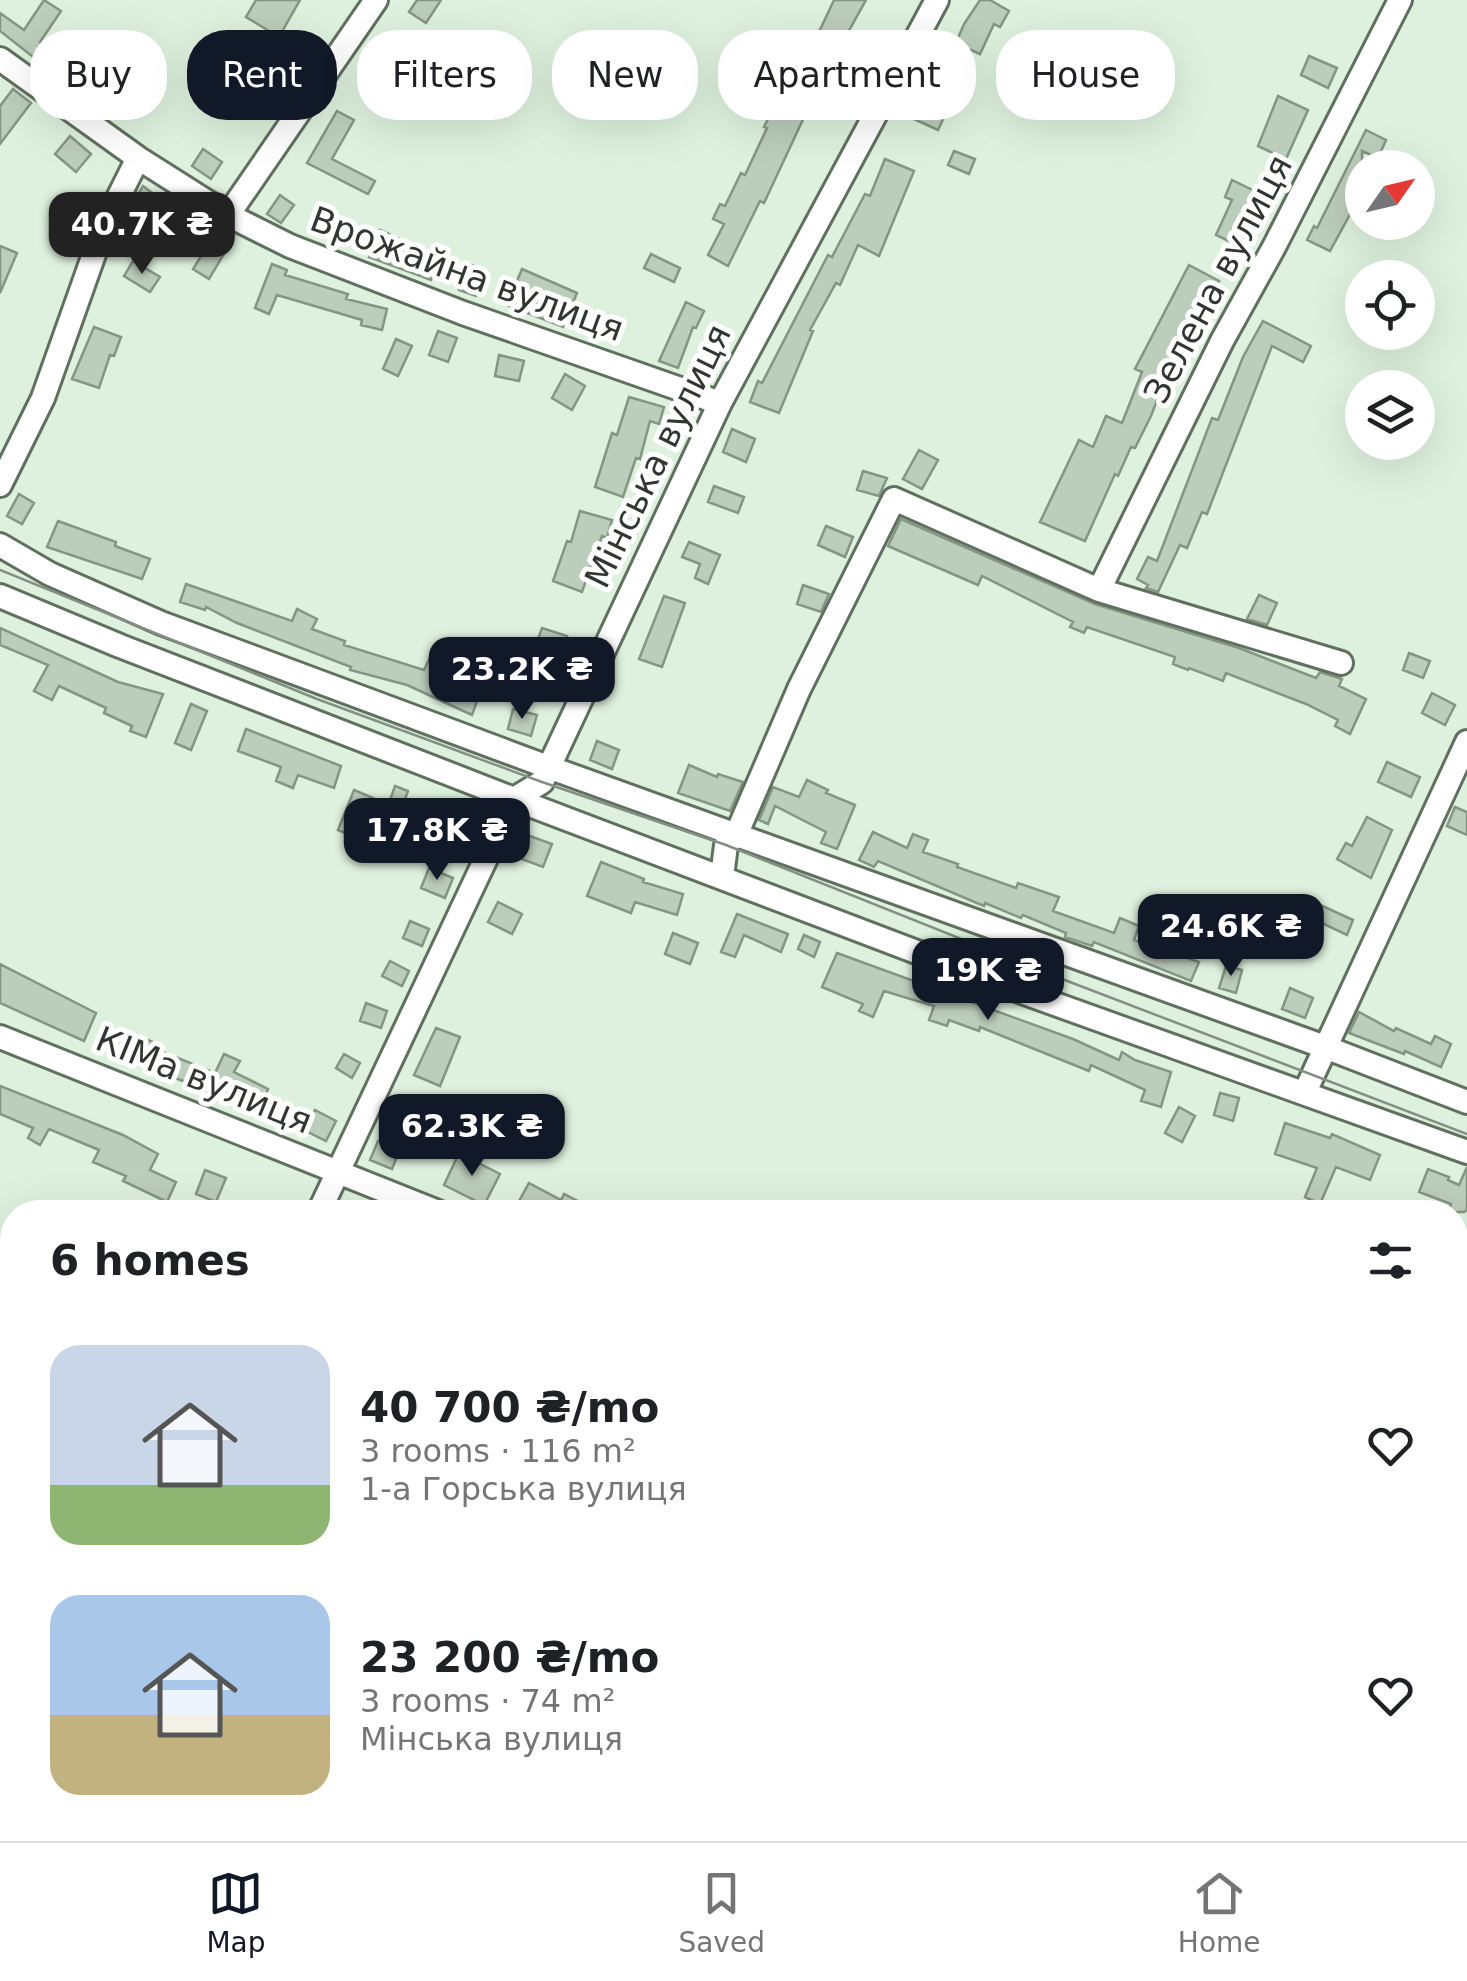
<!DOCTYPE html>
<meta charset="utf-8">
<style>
:root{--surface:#fff;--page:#f2f2f2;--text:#202124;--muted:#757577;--line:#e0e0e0;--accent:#111827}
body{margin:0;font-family:"DejaVu Sans",sans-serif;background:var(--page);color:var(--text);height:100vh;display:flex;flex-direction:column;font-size:38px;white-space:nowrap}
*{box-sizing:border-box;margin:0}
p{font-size:32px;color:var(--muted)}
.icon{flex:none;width:55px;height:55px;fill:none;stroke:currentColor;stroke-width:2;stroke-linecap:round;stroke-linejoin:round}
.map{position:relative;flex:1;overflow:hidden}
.panel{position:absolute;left:0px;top:1200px;width:1468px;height:642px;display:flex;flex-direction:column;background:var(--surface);border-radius:40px 40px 0 0;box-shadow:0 10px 40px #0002}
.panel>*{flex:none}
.guide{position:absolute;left:30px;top:30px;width:1408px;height:90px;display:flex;gap:20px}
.needle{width:65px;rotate:56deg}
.tools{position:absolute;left:1345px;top:150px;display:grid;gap:20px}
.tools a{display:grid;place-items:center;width:90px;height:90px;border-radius:50%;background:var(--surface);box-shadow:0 10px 40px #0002;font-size:50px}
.price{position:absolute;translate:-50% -85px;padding:0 22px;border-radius:20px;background:var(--accent);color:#fff;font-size:32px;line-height:65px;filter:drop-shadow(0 2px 5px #0008)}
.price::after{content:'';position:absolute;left:50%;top:60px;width:30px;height:22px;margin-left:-15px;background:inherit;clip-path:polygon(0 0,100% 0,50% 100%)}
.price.on{background:#222;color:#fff}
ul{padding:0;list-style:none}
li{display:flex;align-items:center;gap:30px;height:250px;padding:0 50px}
li span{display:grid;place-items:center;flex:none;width:280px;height:200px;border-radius:30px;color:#555}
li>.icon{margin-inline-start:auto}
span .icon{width:120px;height:120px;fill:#fffc;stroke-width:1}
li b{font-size:42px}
h2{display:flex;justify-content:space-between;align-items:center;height:120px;padding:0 50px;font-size:42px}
.tag{padding:0 35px;border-radius:40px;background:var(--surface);box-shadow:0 10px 40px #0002;font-size:35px;line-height:90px}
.tag.on{background:var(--accent);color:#fff}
.dock{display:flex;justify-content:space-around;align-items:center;height:140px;border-top:2px solid var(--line);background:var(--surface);font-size:28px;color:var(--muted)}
.dock a{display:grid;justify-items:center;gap:5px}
.dock .on{color:var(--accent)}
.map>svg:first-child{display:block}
</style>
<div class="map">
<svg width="1467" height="1841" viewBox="0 0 1467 1841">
<rect width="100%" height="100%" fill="#def1de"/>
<path fill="#bbcdbb" stroke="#849583" stroke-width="2.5" d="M 44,0 L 61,11 L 40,42 L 86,69 L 94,58 L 109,69 L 90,96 L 76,83 L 42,64 L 0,31 L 0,13 L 24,30 Z
M 256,0 L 300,0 L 279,37 L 246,17 Z
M 417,0 L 441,0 L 426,23 L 409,12 Z
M 834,0 L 866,0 L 820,83 L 764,203 L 760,201 L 728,266 L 708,255 L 724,224 L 713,219 L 720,204 L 725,206 L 741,173 L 745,175 L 767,128 L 764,127 L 779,97 L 768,91 L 775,78 L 793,87 Z
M 980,0 L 990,0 L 1009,11 L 1000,27 L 994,24 L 980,54 L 971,50 L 941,113 L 945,115 L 938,130 L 914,119 L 937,64 L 945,68 L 964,24 Z
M 270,48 L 290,59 L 258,111 L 235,97 L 247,76 L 252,79 Z
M 382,53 L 399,64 L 387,83 L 370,72 Z
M 1309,56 L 1337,68 L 1328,88 L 1301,75 Z
M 13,89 L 31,103 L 0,144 L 0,106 Z
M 1278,96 L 1308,110 L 1286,159 L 1258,146 Z
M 337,111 L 354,120 L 332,159 L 375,181 L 368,194 L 307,163 Z
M 1366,130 L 1386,140 L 1378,158 L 1362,151 L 1362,179 L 1349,204 L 1354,207 L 1330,251 L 1307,240 L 1314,226 L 1317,228 Z
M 70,136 L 91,154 L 76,172 L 55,154 Z
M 203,149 L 222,162 L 211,179 L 192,166 Z
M 954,151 L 975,159 L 969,174 L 948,165 Z
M 885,159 L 914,171 L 879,256 L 858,245 L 840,285 L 836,283 L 810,330 L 813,331 L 779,413 L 750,402 L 758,381 L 762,383 L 828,255 L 832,257 L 865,194 L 870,196 Z
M 1232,180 L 1265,196 L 1243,248 L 1216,235 L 1232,200 L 1225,197 Z
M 143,186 L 156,196 L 143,214 L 131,206 Z
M 280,195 L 294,205 L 281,223 L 267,214 Z
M 380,230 L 398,238 L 396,242 L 439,259 L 431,280 L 369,257 Z
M 213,237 L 228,247 L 209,279 L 193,269 Z
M 0,246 L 17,253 L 0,293 Z
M 651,254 L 680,268 L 674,282 L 644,268 Z
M 133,261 L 160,277 L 150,292 L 124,276 Z
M 272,264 L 287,270 L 285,275 L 348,294 L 346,299 L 387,309 L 382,330 L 361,325 L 362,320 L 277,295 L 269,314 L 255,308 Z
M 469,264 L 485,270 L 476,296 L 459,290 Z
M 1189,265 L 1219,281 L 1204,308 L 1207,309 L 1200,325 L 1192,322 L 1180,352 L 1173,349 L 1154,392 L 1159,395 L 1151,416 L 1135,448 L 1131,447 L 1118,476 L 1115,474 L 1085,541 L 1040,522 L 1079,440 L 1093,447 L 1106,416 L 1122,423 L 1142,372 L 1135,369 Z
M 522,269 L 577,293 L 563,327 L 507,305 Z
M 686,302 L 704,311 L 696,328 L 693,327 L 678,368 L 659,361 Z
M 1263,321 L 1311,346 L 1303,362 L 1272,346 L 1207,514 L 1202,512 L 1187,548 L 1180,545 L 1158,592 L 1146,588 L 1148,585 L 1137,579 L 1148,557 L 1157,561 L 1212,418 L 1218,420 L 1243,357 Z
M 94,327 L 121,337 L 114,356 L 110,355 L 99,388 L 72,379 Z
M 438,331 L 457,338 L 448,362 L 429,355 Z
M 396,339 L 412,346 L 398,376 L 383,369 Z
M 499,355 L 524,361 L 519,381 L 495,376 Z
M 565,374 L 585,386 L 572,410 L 552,398 Z
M 629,397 L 664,407 L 659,424 L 650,421 L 640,459 L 636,458 L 623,497 L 595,487 L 612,433 L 617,435 Z
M 732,429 L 755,439 L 746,462 L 723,452 Z
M 919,450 L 938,460 L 922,489 L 903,479 Z
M 863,471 L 887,478 L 879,496 L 857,490 Z
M 714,486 L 744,497 L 738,513 L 708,502 Z
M 19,494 L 34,503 L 22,524 L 7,516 Z
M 580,511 L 612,520 L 607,538 L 602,536 L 582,592 L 553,581 L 567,541 L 571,542 Z
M 901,519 L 1095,604 L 1239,648 L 1316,678 L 1320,672 L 1339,678 L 1342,679 L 1339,686 L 1366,699 L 1350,734 L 1335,726 L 1338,720 L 1306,704 L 1226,673 L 1223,681 L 1189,668 L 1188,670 L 1173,664 L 1175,657 L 1087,627 L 1084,633 L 1070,627 L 1073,622 L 982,576 L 978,585 L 888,546 Z
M 58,521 L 116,542 L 115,546 L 150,559 L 142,579 L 47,547 Z
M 826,526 L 853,537 L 845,557 L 818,545 Z
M 689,542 L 720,555 L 708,584 L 695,578 L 700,564 L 682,557 Z
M 186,584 L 292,621 L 297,609 L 317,619 L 312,629 L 345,641 L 344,645 L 424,670 L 433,651 L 450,659 L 442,675 L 481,690 L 472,715 L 407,685 L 350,670 L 351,667 L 237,623 L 206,607 L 205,610 L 180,602 Z
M 803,585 L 829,594 L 821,612 L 797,604 Z
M 1259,595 L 1277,603 L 1267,625 L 1247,619 Z
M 664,596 L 685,603 L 662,667 L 639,659 Z
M 0,628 L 118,682 L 163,694 L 146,737 L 130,731 L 132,726 L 104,713 L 106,708 L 59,686 L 52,700 L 34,691 L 48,665 L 0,645 Z
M 542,628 L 567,636 L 562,653 L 536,645 Z
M 1409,653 L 1430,661 L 1423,678 L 1403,670 Z
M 1432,693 L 1455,705 L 1445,725 L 1422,713 Z
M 191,704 L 207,711 L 191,750 L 175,743 Z
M 513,709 L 537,715 L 531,736 L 508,729 Z
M 246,729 L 341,766 L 334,788 L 298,775 L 293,788 L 276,781 L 281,767 L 238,751 Z
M 597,741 L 619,750 L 612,769 L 590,760 Z
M 1387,762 L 1420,777 L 1411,797 L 1378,782 Z
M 689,765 L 717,777 L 718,774 L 743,782 L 730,811 L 678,793 Z
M 807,780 L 828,790 L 826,793 L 855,805 L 837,849 L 821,843 L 826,832 L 775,806 L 768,824 L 759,820 L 773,787 L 799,797 Z
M 395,786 L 408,791 L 399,816 L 386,811 Z
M 354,790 L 373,798 L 357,838 L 338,830 Z
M 1455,807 L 1467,812 L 1467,835 L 1447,826 Z
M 453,812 L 476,819 L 471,839 L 448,832 Z
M 1367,817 L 1392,830 L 1371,878 L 1337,859 L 1346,843 L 1352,846 Z
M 873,832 L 907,848 L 913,834 L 928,840 L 923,852 L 958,864 L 957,867 L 1016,888 L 1018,883 L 1059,897 L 1053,911 L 1114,933 L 1120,918 L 1139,926 L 1134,940 L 1199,962 L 1191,981 L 1094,942 L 1092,946 L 1065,937 L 1066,933 L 1023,915 L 1021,918 L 985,903 L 984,906 L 878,861 L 874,867 L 859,860 Z
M 527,835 L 552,844 L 543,867 L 519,858 Z
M 601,862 L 644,879 L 643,882 L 683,894 L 677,915 L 635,902 L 631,913 L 587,896 Z
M 429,868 L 453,878 L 445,898 L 421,888 Z
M 498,902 L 522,914 L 512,934 L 488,922 Z
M 1318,904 L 1353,920 L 1347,935 L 1311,918 Z
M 737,914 L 788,934 L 781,952 L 744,935 L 735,957 L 721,952 Z
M 410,921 L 429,929 L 422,946 L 403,938 Z
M 673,933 L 698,943 L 690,964 L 665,954 Z
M 804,935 L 820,942 L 814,957 L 798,949 Z
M 837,953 L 1073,1039 L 1119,1060 L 1122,1052 L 1135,1060 L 1171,1072 L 1161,1107 L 1141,1101 L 1145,1090 L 1091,1065 L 1089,1071 L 980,1027 L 979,1031 L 949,1020 L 947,1026 L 929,1020 L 934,1006 L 884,991 L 873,1017 L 859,1011 L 863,1004 L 822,987 Z
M 390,961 L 409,971 L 402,986 L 382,976 Z
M 0,964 L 96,1013 L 84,1041 L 0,1003 Z
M 1226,966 L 1242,970 L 1236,993 L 1219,988 Z
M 1290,988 L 1313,998 L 1305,1018 L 1282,1009 Z
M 366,1003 L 387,1011 L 381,1028 L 360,1021 Z
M 1359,1012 L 1394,1031 L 1396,1028 L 1431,1044 L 1435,1036 L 1451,1044 L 1441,1067 L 1405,1051 L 1404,1054 L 1349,1033 Z
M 436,1028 L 460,1037 L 440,1086 L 414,1075 Z
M 136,1035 L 155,1043 L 153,1048 L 215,1073 L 224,1054 L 240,1061 L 234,1072 L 268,1089 L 258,1112 L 223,1096 L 222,1098 L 186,1082 L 127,1061 Z
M 344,1054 L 360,1063 L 352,1078 L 336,1068 Z
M 0,1086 L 123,1135 L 158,1154 L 150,1170 L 176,1182 L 167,1202 L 123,1181 L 126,1176 L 93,1162 L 99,1150 L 49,1129 L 40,1145 L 28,1138 L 33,1128 L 0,1114 Z
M 1220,1093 L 1239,1098 L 1233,1121 L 1214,1115 Z
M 1179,1107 L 1195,1116 L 1182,1142 L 1165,1133 Z
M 315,1110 L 336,1121 L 326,1141 L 304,1130 Z
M 1285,1123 L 1330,1138 L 1332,1134 L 1380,1155 L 1370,1180 L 1336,1167 L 1320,1204 L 1305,1197 L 1317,1168 L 1275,1154 Z
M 378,1141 L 400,1149 L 392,1169 L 370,1160 Z
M 459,1153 L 500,1174 L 484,1205 L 444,1185 Z
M 1467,1167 L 1467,1210 L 1464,1212 L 1448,1212 L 1451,1204 L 1419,1192 L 1428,1169 L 1449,1177 L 1448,1180 L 1459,1185 Z
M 205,1170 L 226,1178 L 216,1202 L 196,1194 Z
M 529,1183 L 561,1200 L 564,1194 L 599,1212 L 513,1212 Z"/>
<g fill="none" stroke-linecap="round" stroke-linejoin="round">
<g stroke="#60705f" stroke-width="28">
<path id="minor" d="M 0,59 L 138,158 L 228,215 L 290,246 L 463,313 L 720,403
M 228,215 L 376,0
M 0,485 L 43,398 L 104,226 L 138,158
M 0,545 L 50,574 L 161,623 L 548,767 L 1325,1047 L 1467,1102
M 1099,590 L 1341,663
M 0,596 L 120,646 L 514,799 L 1030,995 L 1467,1152
M 722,877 L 726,845 L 737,833 L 799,689 L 894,499 L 1099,590 L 1222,341 L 1274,247 L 1400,0
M 0,1037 L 438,1212
M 1305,1092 L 1467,742
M 319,1212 L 514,799 L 542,782 L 720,403 L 937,0
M 0,1507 L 12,1513
M 1455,1641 L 1467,1646
M 778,1830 L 805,1841
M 7,1841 L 13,1830"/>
</g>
<use href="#minor" stroke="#fff" stroke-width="22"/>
<path stroke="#828f82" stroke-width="2.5" d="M 0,570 L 317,699 L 542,782 L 726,845 L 1049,974 L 1467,1134"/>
</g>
<g text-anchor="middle" stroke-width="10" stroke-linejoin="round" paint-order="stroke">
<g font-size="35" fill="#303730" stroke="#fff">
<text transform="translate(467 274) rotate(20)" y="12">Врожайна вулиця</text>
<text transform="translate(1218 279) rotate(-62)" y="12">Зелена вулиця</text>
<text transform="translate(658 456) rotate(-64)" y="12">Мінська вулиця</text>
<text transform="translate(204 1080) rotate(22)" y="12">КІМа вулиця</text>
</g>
</g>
</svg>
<div class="tools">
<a><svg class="needle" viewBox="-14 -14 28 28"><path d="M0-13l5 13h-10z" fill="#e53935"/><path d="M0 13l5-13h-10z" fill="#757577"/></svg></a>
<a><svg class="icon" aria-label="locate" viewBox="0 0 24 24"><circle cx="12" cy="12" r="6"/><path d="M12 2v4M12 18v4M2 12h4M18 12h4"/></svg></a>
<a><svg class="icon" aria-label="layers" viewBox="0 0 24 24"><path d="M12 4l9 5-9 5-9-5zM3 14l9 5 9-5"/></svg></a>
</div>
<b class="price on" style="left:142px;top:277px">40.7K ₴</b>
<b class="price" style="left:522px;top:722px">23.2K ₴</b>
<b class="price" style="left:437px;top:883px">17.8K ₴</b>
<b class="price" style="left:1231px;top:979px">24.6K ₴</b>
<b class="price" style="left:988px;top:1023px">19K ₴</b>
<b class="price" style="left:472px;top:1179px">62.3K ₴</b>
<div class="guide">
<a class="tag">Buy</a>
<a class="tag on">Rent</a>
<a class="tag">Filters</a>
<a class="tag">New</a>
<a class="tag">Apartment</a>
<a class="tag">House</a>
</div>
<section class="panel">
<h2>6 homes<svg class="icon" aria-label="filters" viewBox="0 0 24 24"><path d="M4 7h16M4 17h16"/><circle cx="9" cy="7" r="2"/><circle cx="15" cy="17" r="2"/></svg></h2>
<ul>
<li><span style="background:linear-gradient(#c9d6e8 70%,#8fb573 0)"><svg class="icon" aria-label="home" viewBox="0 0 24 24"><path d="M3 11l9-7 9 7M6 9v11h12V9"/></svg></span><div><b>40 700 ₴/mo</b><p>3 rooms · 116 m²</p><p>1-а Горська вулиця</p></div><svg class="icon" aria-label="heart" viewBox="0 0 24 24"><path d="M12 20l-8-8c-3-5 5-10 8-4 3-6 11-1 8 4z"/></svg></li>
<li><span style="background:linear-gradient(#a9c7e8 60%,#c2b280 0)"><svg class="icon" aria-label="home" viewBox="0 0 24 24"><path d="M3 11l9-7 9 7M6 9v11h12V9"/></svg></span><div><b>23 200 ₴/mo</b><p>3 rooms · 74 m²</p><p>Мінська вулиця</p></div><svg class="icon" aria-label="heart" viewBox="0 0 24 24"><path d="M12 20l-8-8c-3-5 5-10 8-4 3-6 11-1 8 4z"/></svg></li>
</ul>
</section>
</div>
<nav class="dock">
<a class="on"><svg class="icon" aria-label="map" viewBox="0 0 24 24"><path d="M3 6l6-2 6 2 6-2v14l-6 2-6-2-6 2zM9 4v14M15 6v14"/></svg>Map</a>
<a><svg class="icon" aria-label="saved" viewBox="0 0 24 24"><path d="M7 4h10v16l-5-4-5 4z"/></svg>Saved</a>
<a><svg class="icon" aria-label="home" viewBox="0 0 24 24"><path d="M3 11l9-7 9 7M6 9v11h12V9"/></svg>Home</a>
</nav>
